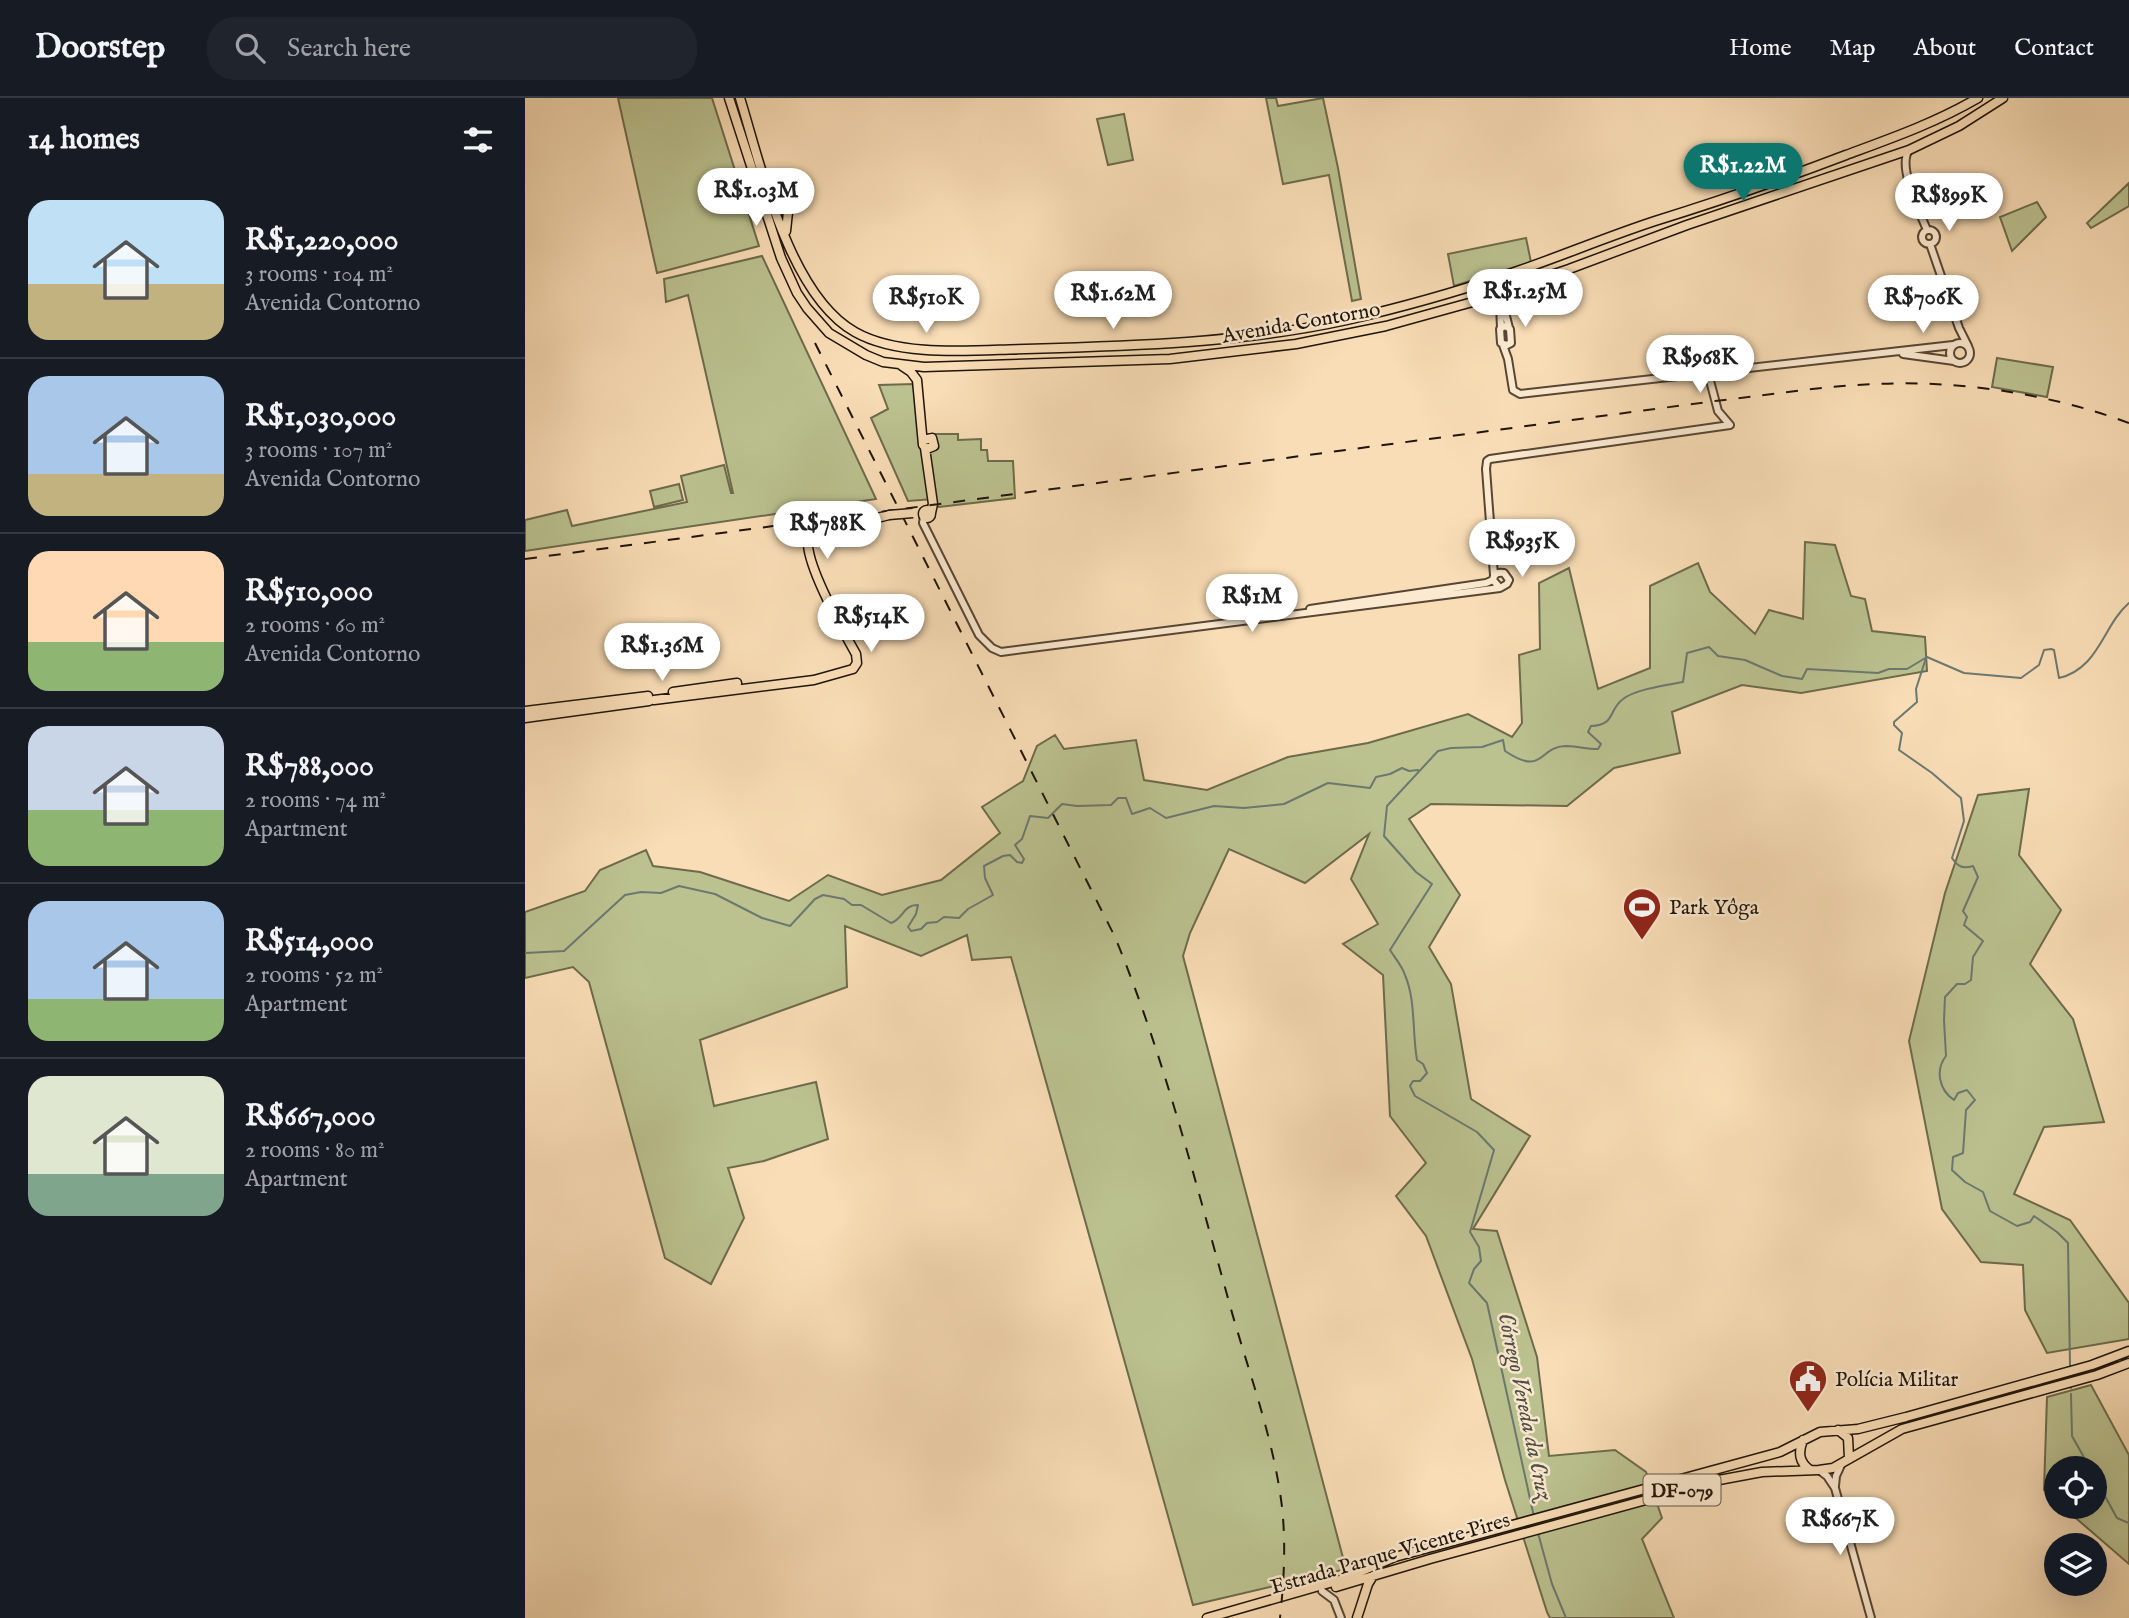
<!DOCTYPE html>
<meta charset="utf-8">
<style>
:root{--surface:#171b24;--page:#20242c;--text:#f1f3f6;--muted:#9ea1a6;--line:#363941;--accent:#0f766e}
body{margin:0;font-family:"IM FELL English",serif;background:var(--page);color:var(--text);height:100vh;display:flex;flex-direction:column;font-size:26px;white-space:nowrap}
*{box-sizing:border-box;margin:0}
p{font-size:23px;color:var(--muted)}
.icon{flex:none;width:38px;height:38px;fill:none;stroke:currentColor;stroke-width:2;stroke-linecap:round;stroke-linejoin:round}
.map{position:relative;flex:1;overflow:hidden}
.details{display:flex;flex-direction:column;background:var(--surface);width:525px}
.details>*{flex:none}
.buttons{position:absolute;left:1519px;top:1358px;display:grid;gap:14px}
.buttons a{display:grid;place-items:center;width:63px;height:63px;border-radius:50%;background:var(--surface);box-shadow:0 7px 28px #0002;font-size:35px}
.price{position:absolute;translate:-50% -60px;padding:0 16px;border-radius:24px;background:#fff;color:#222;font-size:23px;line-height:46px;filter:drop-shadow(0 2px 4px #0008)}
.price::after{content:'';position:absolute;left:50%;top:42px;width:21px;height:16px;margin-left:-10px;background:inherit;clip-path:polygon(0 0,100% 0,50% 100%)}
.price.current{background:var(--accent);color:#fff}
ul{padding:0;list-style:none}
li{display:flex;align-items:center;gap:21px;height:175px;padding:0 28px}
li+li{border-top:2px solid var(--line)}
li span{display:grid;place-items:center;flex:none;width:196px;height:140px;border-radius:21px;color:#555}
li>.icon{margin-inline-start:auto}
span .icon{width:84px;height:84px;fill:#fffc;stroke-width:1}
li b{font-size:30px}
h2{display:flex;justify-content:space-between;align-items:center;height:84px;padding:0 28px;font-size:30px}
header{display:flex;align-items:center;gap:42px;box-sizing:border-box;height:98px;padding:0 35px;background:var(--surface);border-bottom:2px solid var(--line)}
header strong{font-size:33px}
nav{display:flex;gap:38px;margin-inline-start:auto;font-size:24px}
.search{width:490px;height:63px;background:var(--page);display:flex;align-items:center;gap:18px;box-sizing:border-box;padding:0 24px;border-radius:28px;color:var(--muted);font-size:26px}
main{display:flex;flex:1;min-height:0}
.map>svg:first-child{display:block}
</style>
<header>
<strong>Doorstep</strong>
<div class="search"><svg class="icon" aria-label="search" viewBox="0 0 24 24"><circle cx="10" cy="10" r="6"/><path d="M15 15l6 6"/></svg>Search here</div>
<nav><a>Home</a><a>Map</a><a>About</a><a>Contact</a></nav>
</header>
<main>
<section class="details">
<h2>14 homes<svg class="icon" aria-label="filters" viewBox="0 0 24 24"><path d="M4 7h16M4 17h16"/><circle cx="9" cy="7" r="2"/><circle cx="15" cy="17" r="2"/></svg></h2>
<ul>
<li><span style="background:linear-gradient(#bfe0f5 60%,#c2b280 0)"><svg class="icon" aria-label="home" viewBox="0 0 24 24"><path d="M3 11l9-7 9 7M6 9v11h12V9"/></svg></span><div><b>R$1,220,000</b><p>3 rooms · 104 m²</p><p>Avenida Contorno</p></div></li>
<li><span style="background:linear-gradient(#a9c7e8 70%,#c2b280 0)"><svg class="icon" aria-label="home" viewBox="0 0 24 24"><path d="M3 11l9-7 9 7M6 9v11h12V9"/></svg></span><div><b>R$1,030,000</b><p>3 rooms · 107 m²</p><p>Avenida Contorno</p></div></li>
<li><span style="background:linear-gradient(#ffd9b3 65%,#8fb573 0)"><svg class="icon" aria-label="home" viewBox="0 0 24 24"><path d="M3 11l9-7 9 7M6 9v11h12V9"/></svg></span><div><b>R$510,000</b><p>2 rooms · 60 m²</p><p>Avenida Contorno</p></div></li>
<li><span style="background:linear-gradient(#c9d6e8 60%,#8fb573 0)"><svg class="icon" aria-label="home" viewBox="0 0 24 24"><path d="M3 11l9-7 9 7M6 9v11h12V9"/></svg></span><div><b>R$788,000</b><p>2 rooms · 74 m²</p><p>Apartment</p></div></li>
<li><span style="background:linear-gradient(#a9c7e8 70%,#8fb573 0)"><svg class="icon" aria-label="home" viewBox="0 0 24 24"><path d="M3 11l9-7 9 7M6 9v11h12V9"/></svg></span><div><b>R$514,000</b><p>2 rooms · 52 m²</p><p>Apartment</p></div></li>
<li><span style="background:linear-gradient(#dfe7d0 70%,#7fa58c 0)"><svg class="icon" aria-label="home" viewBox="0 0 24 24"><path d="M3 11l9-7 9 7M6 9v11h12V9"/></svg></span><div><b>R$667,000</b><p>2 rooms · 80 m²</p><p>Apartment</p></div></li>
</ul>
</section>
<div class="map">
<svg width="1604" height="1520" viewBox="0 0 1604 1520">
<rect width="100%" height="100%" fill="#f9ddb6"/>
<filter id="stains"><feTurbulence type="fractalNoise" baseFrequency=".00286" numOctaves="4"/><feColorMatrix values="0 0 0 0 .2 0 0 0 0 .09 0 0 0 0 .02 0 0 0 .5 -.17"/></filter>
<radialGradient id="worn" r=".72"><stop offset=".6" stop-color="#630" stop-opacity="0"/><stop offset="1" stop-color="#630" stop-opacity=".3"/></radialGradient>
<path fill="#bbc290" stroke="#6d6b4c" stroke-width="2" d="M 93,0 L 187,0 L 234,148 L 132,175 Z
M 741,0 L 751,0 L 753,8 L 798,0 L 813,70 L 836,201 L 827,203 L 804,77 L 758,86 Z
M 599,16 L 608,62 L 583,67 L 572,21 Z
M 1604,85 L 1604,108 L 1566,130 L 1562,125 Z
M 1512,104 L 1521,119 L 1487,153 L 1475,119 Z
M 1001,140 L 1006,164 L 929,188 L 923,156 Z
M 237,158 L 351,401 L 0,453 L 0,422 L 42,412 L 47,428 L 162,404 L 156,378 L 199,367 L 206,395 L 208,395 L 163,197 L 141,204 L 139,181 Z
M 1472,260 L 1528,269 L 1522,299 L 1467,289 Z
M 389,286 L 394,336 L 433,336 L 433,342 L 456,341 L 456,352 L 462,352 L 463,363 L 488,363 L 490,400 L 414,409 L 411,408 L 409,401 L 383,403 L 346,320 L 363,311 L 354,287 Z
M 154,386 L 158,402 L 129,409 L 125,393 Z
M 1280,444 L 1310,447 L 1326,498 L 1340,501 L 1347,533 L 1400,539 L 1402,573 L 1276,595 L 1217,587 L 1147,614 L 1155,655 L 1089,670 L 1042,708 L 906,706 L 884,721 L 935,797 L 904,849 L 926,886 L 946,1001 L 1005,1038 L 948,1131 L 972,1133 L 1012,1259 L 1024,1358 L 1090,1352 L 1121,1374 L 1137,1420 L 1117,1441 L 1149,1520 L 1025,1520 L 1022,1514 L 980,1382 L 947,1261 L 901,1138 L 871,1098 L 901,1065 L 865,1018 L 858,877 L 818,846 L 853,826 L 826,781 L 844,736 L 780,785 L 704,751 L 665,835 L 658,858 L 821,1471 L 668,1507 L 486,859 L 447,862 L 442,837 L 396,858 L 320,828 L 322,889 L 175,942 L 189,1008 L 291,984 L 303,1041 L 239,1063 L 203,1070 L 219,1120 L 186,1186 L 140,1160 L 64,884 L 48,869 L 0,880 L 0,814 L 60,793 L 75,772 L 121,752 L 128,768 L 175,774 L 264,803 L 303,777 L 357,797 L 416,782 L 475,735 L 457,709 L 498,683 L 512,648 L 530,637 L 539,651 L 611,642 L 619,682 L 682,692 L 763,659 L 843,645 L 943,616 L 987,639 L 997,625 L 994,557 L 1015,551 L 1014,485 L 1044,470 L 1073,591 L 1125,570 L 1125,488 L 1173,465 L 1185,494 L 1230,536 L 1244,512 L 1278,521 Z
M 1504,691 L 1494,757 L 1536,812 L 1505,866 L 1548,921 L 1579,1024 L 1519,1029 L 1489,1096 L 1545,1122 L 1604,1205 L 1604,1241 L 1522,1255 L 1500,1212 L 1498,1167 L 1456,1164 L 1417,1111 L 1384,943 L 1420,795 L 1453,697 Z
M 1566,1287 L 1604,1357 L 1604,1466 L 1538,1409 L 1570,1409 L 1570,1370 L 1531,1370 L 1531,1402 L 1519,1392 L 1522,1299 Z"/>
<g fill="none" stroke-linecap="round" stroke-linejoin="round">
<path stroke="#6c7870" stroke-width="2" d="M 1401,560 L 1391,591 L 1392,604 L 1369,624 L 1369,627 L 1377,635 L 1374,652 L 1407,675 L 1436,700 L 1439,723 L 1427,760 C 1433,769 1438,771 1448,768 L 1453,779 L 1438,813 L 1442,819 L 1439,827 L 1458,843 L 1448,859 L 1446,882 L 1440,886 L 1432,886 L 1420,899 L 1419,922 L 1421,958 C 1410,972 1414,992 1429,1002 L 1433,995 L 1442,992 L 1450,1002 L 1441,1012 L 1438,1055 L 1428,1059 L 1427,1072 L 1440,1084 L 1458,1094 L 1465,1113 L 1492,1128 L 1505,1124 L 1509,1118 L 1532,1134 L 1543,1145 L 1545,1268
M 0,855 L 39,853 L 100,797 L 116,794 L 136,795 L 154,788 L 190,796 L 237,820 L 265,828 L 290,801 L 298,797 L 319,801 L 327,807 L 336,807 L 366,825 C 378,821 379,806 393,807 L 391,816 L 383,829 L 386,833 L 396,831 L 402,825 L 412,824 L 419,819 L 434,820 L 443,811 L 468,797 L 460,780 L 459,768 L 478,758 L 485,757 L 492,764 L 497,765 L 499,761 L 490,747 L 497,741 L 505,718 L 523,720 L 537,706 L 552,708 L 586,707 L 593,700 L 601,700 L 607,716 L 625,710 L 641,720 L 689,708 L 719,710 L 759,706 L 803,685 L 845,690 L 851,679 L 865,676 L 877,670 L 884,673 L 893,672
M 1546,1289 L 1546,1290
M 1546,1296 L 1547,1338 L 1565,1370
M 1570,1380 L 1592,1420 L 1604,1425
M 1009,1419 L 962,1205 L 944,1185 L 949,1171 L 956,1163 L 954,1149 L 945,1134 L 969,1052 L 952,1034 L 890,998 L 885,988 L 888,983 L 895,983 L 902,975 L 898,966 L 892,962 C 887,934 891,903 880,877 C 877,868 870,860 865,852 L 907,786 L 891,774 L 859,738 L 862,708 L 913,653 L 926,650 L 957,649 L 978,642 L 980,653 C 1019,679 1013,649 1040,648 C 1050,648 1062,651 1073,651 L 1076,646 L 1063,634 L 1066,628 C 1091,627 1083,612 1098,601 C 1111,591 1142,587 1158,584 L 1162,555 L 1184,549 L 1193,558 L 1220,562 L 1257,578 L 1277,581 L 1282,571 L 1353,575 L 1364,571 L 1382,571 L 1402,559 L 1439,575 L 1496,580 L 1514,567 L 1519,552 L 1526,551 L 1529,552 L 1534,580 C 1574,571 1578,527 1604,505
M 1013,1435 L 1027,1486 L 1041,1520"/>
<g stroke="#564634" stroke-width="10">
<path id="minor" d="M 1384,52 C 1372,68 1395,115 1402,132
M1397 139a7 7 0 1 1 14 0a7 7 0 1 1-14 0Z
M 1405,146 L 1434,230 L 1443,248
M 979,193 L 977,202 L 984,230
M 968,197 L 975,207 L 976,230
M 980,228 L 985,231 L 986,245 L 982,247 L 976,245 L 975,231 Z
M1425 255a10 10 0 1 1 20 0a10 10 0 1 1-20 0Z
M 978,247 L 983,261 L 988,292 L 995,296 L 1428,247
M 1378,256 L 1429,263
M 1183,275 L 1193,313 L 1205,327
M 399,418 L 398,425 L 454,537 L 467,550 L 476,554 L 975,490
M 969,477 L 961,371 L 962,363 L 965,361 L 1205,327
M 785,511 L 961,485 L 968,482 C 969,475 973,474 979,475 L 984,482 L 982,486 L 975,490 L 968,482
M 1294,1372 L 1302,1378 L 1310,1390 L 1346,1520
M 1310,1388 L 1311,1378 L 1316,1367
M 797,1493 L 809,1502 L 816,1520"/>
</g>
<g stroke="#1f1408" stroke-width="11">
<path id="major" d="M 204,0 L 256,160 L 272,195 L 282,210 L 304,235 L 341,257 L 358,264 L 399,269 L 645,261 L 771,246 L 861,228 L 944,205 L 1044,171 L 1162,127 L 1384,52 L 1434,28 L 1478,0
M 215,0 C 236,68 264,197 330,234 C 376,260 449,252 500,251 C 608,248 717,245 822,222 C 873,210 925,196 975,179 C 1027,162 1078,140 1130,123 C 1195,103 1258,81 1321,57 C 1367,40 1410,25 1453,0
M 261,133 L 263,114
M 377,268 L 386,274 L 392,282 L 398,347 L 402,351 L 409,348 L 407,340 L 398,342
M 400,350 L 408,406 L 406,415
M398 416a4 4 0 1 1 8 0a4 4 0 1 1-8 0Z
M 148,594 L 212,585
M 129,602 L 289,582 L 328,571 L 332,565 L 331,556 C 318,533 281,467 283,443 L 293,435 L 364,417
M 0,613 L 123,598
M 0,620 L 124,603
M 1313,1332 L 1323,1340 L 1324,1360
M 1278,1342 C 1273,1355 1274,1364 1285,1372
M 811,1489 L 905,1461 L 1194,1382 L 1237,1374 L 1294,1372 L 1308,1370 L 1377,1331 L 1572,1277 L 1604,1265
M 682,1520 L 815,1482 L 870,1459 L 1255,1354 L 1295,1334 L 1333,1331 L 1381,1319 L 1567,1267 L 1604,1253
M 832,1520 L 843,1486 L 848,1478"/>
</g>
<use href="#minor" stroke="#fbe9d0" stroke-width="6"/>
<use href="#major" stroke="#f9ddb6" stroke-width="8"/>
<path stroke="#1f1408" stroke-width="2" stroke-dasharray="12 12" stroke-linecap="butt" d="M 290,245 L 590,839 C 637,953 668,1075 701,1193 C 720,1265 748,1335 757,1409 C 761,1446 759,1483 755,1520
M 0,461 L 1190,303 C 1244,297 1297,288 1351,286 C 1435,282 1526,296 1604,325"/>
<g stroke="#1f1408" stroke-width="11" stroke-linecap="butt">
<path id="major-bridge" d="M 364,417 L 388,415"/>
</g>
<use href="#major-bridge" stroke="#f9ddb6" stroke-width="8"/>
</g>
<defs>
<g id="stadium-pin" transform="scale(2.0125)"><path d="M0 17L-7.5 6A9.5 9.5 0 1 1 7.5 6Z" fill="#8f2418" stroke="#fbe9d0"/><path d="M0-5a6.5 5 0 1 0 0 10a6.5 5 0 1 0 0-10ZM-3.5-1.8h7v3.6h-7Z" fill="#fff"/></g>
<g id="civic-pin" transform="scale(2.0125)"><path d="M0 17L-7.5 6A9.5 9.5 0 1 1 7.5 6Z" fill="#8f2418" stroke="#fbe9d0"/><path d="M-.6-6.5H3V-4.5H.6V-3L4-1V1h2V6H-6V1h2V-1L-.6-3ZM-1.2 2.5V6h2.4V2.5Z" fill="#fff"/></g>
</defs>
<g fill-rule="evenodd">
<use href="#stadium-pin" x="1117" y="809"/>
<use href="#civic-pin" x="1283" y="1281"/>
</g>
<g text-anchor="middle" stroke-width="5" stroke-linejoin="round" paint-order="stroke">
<rect fill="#fbe9d0" stroke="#615444" stroke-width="2" x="1118.5" y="1376.5" width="77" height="31" rx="5"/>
<g font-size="19" font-weight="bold" fill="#1f1408">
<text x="1157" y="1399">DF-079</text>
</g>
<g font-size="21" fill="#1f1408" stroke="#fbe9d0">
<text transform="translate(776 224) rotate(-10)" y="7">Avenida Contorno</text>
<text transform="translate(865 1455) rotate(-16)" y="7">Estrada Parque Vicente Pires</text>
</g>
<g font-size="21" fill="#1f1408" stroke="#fbe9d0" text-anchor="start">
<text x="1144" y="816">Park Yôga</text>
<text x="1310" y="1288">Polícia Militar</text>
</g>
<g font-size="23" font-style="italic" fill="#4c4e45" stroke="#fbe9d0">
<text transform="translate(1001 1308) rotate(78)" y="8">Córrego Vereda da Cruz</text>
</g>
</g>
<rect width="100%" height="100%" filter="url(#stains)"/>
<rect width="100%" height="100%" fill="url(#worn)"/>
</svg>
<div class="buttons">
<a><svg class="icon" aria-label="locate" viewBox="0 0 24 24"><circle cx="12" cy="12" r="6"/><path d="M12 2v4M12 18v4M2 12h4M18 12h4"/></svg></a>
<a><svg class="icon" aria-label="layers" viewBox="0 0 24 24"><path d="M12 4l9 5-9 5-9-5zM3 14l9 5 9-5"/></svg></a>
</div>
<b class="price current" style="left:1218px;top:105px">R$1.22M</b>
<b class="price" style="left:231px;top:130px">R$1.03M</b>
<b class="price" style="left:1424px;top:135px">R$899K</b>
<b class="price" style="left:1000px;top:231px">R$1.25M</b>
<b class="price" style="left:588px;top:233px">R$1.62M</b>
<b class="price" style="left:401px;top:237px">R$510K</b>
<b class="price" style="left:1398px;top:237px">R$706K</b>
<b class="price" style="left:1175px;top:297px">R$968K</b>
<b class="price" style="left:302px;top:463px">R$788K</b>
<b class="price" style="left:997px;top:481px">R$935K</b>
<b class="price" style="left:727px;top:536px">R$1M</b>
<b class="price" style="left:346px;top:556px">R$514K</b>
<b class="price" style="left:137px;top:585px">R$1.36M</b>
<b class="price" style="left:1315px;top:1459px">R$667K</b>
</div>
</main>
